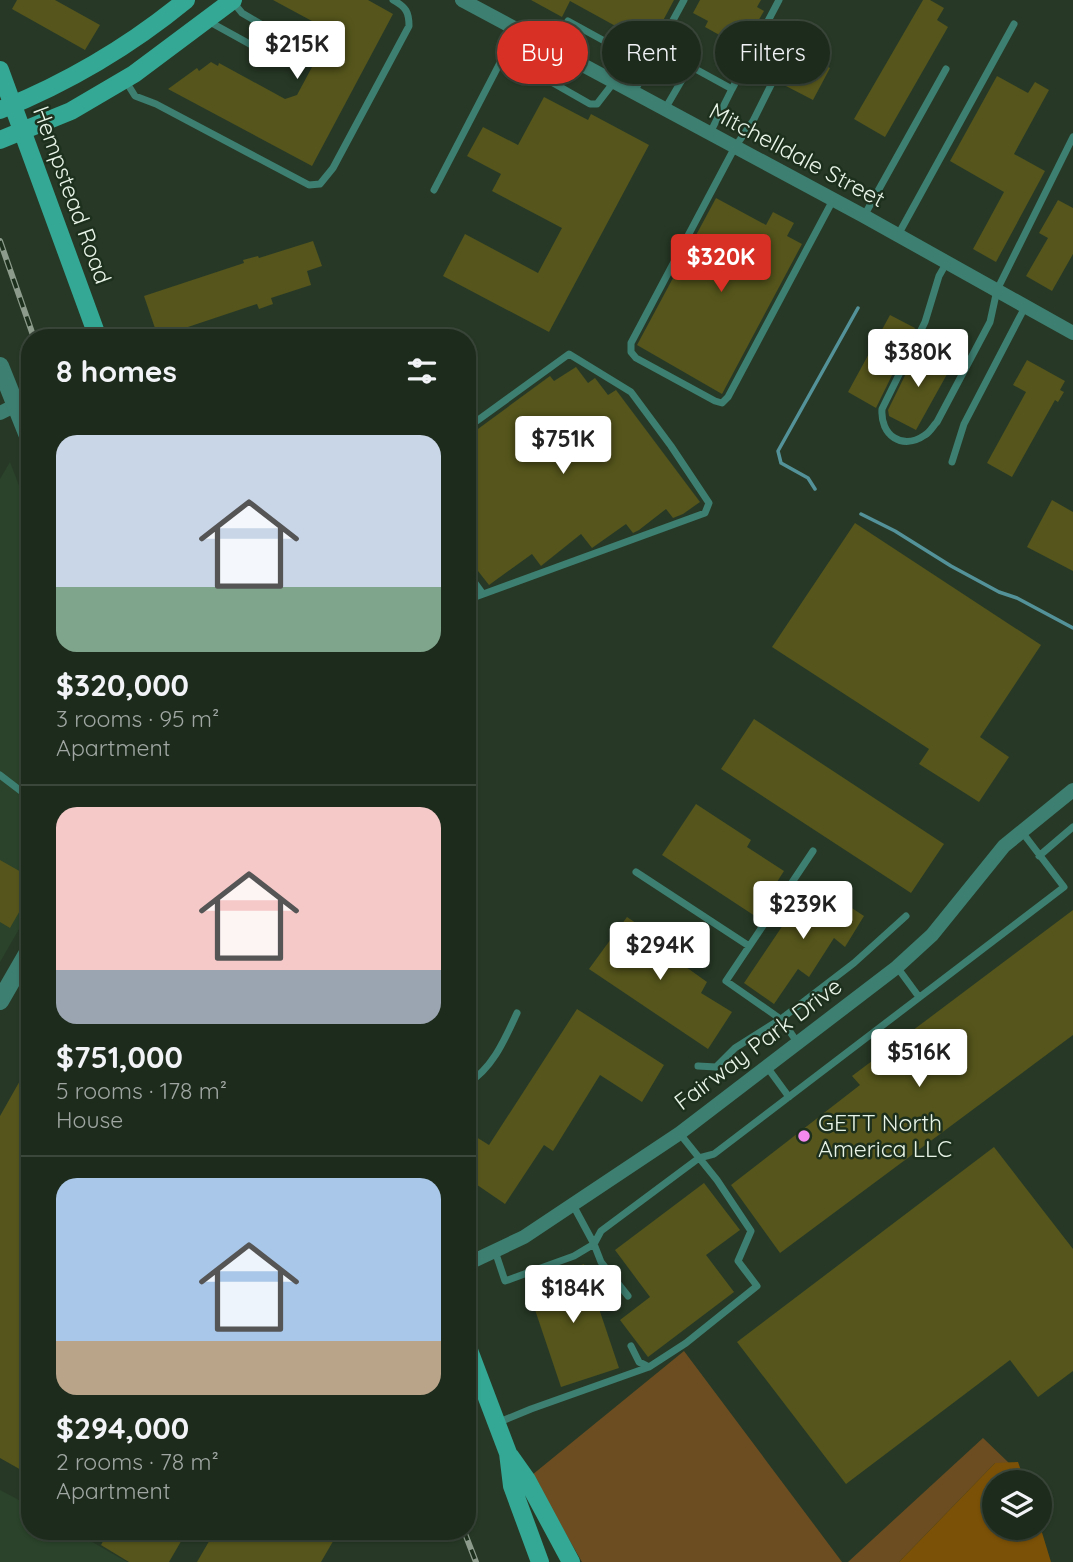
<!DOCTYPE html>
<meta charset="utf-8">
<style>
:root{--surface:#1d2b1c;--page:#2a3729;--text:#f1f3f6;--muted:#a0a7a3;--line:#3b473b;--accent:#d93025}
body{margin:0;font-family:Quicksand,sans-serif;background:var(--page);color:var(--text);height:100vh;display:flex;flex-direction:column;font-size:26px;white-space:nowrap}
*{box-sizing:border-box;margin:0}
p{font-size:23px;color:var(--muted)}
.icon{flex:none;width:38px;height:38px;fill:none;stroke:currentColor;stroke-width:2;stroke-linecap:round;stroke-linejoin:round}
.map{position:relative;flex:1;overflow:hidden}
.drawer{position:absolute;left:21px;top:329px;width:455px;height:1211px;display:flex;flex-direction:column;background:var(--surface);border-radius:28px;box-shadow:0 2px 5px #0004,0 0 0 2px var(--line)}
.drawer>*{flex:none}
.hud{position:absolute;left:497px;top:21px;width:471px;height:63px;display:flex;gap:14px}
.fabs{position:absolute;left:982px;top:1470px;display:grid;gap:14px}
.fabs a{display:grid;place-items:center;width:70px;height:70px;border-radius:50%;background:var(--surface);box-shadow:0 2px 5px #0004,0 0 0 2px var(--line);font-size:35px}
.price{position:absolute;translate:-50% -60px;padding:0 16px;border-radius:7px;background:#fff;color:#222;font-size:23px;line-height:46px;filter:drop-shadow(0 2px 4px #0008)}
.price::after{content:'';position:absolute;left:50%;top:42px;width:21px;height:16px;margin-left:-10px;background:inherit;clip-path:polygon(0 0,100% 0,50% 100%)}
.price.active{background:var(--accent);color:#fff}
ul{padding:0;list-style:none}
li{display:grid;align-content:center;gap:14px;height:371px;padding:0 35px}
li+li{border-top:2px solid var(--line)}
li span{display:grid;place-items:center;height:217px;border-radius:21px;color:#555}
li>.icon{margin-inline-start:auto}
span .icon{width:126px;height:126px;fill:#fffc;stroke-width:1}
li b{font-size:30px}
h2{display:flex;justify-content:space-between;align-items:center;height:84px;padding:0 35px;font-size:30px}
.pill{padding:0 24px;border-radius:32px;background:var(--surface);box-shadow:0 2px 5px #0004,0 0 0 2px var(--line);font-size:24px;line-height:63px}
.pill.active{background:var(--accent);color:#fff}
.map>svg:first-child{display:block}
</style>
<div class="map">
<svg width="1073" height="1562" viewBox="0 0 1073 1562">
<rect width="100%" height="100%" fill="#273926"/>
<path fill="#2b432a" d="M 10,462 L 30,515 L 30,910 L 0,962 L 0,479 Z
M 0,1490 L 30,1506 L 30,1531 L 73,1531 L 127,1562 L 0,1562 Z"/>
<path fill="#6c4d21" d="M 684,1351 L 842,1562 L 582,1562 L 532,1475 Z
M 983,1438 L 1009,1463 L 995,1463 L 899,1562 L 848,1562 Z"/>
<path fill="#7b5107" d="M 1018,1462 L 1025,1482 L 994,1482 L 994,1528 L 1040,1526 L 1051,1562 L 899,1562 L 995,1463 Z"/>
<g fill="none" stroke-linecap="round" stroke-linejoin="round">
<path stroke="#549299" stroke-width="3.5" d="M 815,489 L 808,478 L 781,463 L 778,451 L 858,308
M 861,514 L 895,531 L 951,566 L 999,592 L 1017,598 L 1073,628"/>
</g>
<path fill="#55551c" d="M 17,0 L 55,0 L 100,25 L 85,50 L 12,9 Z
M 273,0 L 368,0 L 393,14 L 312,166 L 168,89 L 197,68 L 199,71 L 211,62 L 218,66 L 219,63 L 285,99 L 297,95 L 326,41 L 323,27 Z
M 531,0 L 674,0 L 650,45 L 570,1 L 562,17 Z
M 700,0 L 761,0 L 757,7 L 764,11 L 754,28 L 748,25 L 740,40 L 726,32 L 723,37 L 705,27 L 708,21 L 693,13 Z
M 923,0 L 930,0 L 944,8 L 937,20 L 948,27 L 885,137 L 854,119 Z
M 803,54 L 830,68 L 813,100 L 786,86 Z
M 997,76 L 1028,93 L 1035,82 L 1049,90 L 1014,154 L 1045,171 L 996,262 L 973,249 L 1004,192 L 950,161 Z
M 544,97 L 588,120 L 591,114 L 649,145 L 549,332 L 443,276 L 465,234 L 538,273 L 562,228 L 492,191 L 501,174 L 467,156 L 483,127 L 518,145 Z
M 716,198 L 766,225 L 773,212 L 794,223 L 787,236 L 802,244 L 722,394 L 637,345 Z
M 1058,200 L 1073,208 L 1073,254 L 1052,291 L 1026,276 L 1048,238 L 1039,233 Z
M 313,241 L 322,266 L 307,271 L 311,285 L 271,298 L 273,304 L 259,309 L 257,304 L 158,337 L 144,296 L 244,263 L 243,260 L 258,256 L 259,258 Z
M 890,315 L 915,328 L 876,408 L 848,392 Z
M 918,349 L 951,367 L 916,430 L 889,416 L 888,410 Z
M 1027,360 L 1065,381 L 1060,390 L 1064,392 L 1058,402 L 1055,400 L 1012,477 L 987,463 L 1026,392 L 1013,385 Z
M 576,367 L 588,383 L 595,378 L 608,395 L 616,390 L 700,502 L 683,514 L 673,518 L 666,509 L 639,530 L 633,533 L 626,524 L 592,548 L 581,534 L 541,566 L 532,554 L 489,585 L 478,571 L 475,573 L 467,566 L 467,437 L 550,376 L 554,381 Z
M 1052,500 L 1073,512 L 1073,571 L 1027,547 Z
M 855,523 L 1041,645 L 980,737 L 1009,757 L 979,802 L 919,764 L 929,749 L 772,647 Z
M 754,719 L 944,844 L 911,893 L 721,769 Z
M 696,804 L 751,840 L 747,847 L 784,871 L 755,916 L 662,855 Z
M 0,860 L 30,877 L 30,893 L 10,928 L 0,922 Z
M 812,882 L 864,916 L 845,947 L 834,938 L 809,977 L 798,969 L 774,1004 L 744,983 Z
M 1073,910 L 1073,1035 L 780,1253 L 731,1185 L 860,1085 L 852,1076 Z
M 627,917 L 683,955 L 679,962 L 707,982 L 701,993 L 732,1012 L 708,1049 L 589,969 Z
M 577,1009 L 664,1065 L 642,1102 L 600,1075 L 553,1151 L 544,1145 L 505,1204 L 467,1178 L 467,1144 L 473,1135 L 489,1145 Z
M 30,1063 L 30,1475 L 0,1458 L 0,1116 Z
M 994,1147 L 1073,1249 L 1073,1371 L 1038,1397 L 1010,1360 L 846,1484 L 737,1342 Z
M 704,1183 L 740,1230 L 706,1255 L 734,1292 L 648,1357 L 620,1320 L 650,1297 L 615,1250 Z
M 584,1264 L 619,1368 L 561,1387 L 526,1283 Z
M 109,1531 L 187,1531 L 169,1562 L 129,1562 L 101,1545 Z
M 215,1531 L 339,1531 L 321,1562 L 197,1562 Z"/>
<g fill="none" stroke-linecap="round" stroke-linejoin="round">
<path stroke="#3d7f71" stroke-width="7" d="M 208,21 L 282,62 L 293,43 L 242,13 L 233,2
M 553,48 L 568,21 L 648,65
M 504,55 L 590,104 L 597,104 L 614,82
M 125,80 L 135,96 L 156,104 L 309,185 L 320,184 L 333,168 L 409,26 C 409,12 406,7 393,0
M 772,83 L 753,121 L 735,147 L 631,343 L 631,352 L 636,358 L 715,401 L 722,403 L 728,397 L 833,200
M 732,89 L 779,0
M 634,92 L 684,0
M 665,109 L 690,66 L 732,89 L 710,133
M 434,190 L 517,30
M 864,216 L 946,69
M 898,235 L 1014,24
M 947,262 L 939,276 L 925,322 L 882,409 C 880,435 902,451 925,435 C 930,432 933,426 937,422 L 990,322 L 997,290 L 1073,137
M 467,396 L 474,391
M 467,428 L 569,354 L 631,392 L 671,446 L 709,503 L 705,513 L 467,600
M 952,462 L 964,424 L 1025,307
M 467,572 L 483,594
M 0,775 L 30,798
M 1039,856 L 1073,827
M 636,872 L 749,946
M 897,967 L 919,997
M 797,1042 L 782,1020 L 726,981 L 813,851
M 698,1066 L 716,1067 L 735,1048 L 781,1019 L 854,963 L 906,916
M 767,1067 L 789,1097
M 467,1084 C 493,1068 505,1039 517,1013
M 495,1251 L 505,1281 L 574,1256 L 594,1244 L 573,1205
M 628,1296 L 601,1262 L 594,1244 L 601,1231 L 699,1158 L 714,1154 L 1064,887 L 1022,832
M 631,1346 L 639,1362 L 649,1367 L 686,1343 L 757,1286 L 738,1261 L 751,1231 L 717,1180 L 680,1134
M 497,1423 L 531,1409 L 649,1367"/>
<path stroke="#3d7f71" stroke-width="14" d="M 462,0 L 862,215 L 1073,333
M 0,413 L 16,405
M 467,1264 L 524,1237 L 680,1133 L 897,967 L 932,935 L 1004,846 L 1073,790"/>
<path stroke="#3d7f71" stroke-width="18" d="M 0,366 L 30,441
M 0,1001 L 30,949"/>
<path stroke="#34a894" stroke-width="18" d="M 0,70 L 98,338
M 0,110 C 67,83 130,46 186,0
M 0,140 L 71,111 L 134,74 L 233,0
M 467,1345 L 508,1453 L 512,1486 L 540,1562
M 510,1456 L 527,1480 L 571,1562"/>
<g stroke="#8c9b8b" stroke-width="6">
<path id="rail" d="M 0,241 L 34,338
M 464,1531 L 476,1562"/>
</g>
<use href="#rail" stroke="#1d2f1d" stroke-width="3.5" stroke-dasharray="10" stroke-linecap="butt"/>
</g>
<circle fill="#f689ee" stroke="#1d2f1d" stroke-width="2.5" cx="804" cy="1136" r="7"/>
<g text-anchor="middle" stroke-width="5" stroke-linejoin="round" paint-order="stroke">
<g font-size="23" fill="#e8f4e7" stroke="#1d2f1d">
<text transform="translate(797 155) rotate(28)" y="8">Mitchelldale Street</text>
<text transform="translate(72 195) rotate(70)" y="8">Hempstead Road</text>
<text transform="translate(758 1044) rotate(-37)" y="8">Fairway Park Drive</text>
</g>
<g font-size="23" fill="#e8f4e7" stroke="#1d2f1d" text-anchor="start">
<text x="818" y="1131">GETT North<tspan x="818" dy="26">America LLC</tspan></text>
</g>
</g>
</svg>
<div class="fabs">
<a><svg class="icon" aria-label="layers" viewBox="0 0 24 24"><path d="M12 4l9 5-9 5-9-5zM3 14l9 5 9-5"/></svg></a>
</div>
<b class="price" style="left:297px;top:81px">$215K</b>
<b class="price active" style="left:721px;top:294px">$320K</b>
<b class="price" style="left:918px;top:389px">$380K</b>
<b class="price" style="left:563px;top:476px">$751K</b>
<b class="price" style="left:803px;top:941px">$239K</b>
<b class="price" style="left:660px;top:982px">$294K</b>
<b class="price" style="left:919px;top:1089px">$516K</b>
<b class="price" style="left:573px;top:1325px">$184K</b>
<div class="hud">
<a class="pill active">Buy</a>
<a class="pill">Rent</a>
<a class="pill">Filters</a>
</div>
<section class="drawer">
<h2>8 homes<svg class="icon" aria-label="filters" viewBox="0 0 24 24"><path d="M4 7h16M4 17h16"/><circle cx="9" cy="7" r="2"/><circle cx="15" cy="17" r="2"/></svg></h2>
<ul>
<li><span style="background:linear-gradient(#c9d6e8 70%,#7fa58c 0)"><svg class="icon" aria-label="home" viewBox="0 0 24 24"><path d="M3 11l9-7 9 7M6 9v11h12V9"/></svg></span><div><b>$320,000</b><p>3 rooms · 95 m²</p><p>Apartment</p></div></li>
<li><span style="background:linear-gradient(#f6c9c9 75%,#9aa5b1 0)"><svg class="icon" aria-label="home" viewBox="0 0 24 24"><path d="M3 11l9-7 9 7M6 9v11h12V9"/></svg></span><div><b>$751,000</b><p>5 rooms · 178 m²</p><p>House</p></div></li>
<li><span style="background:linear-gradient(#a9c7e8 75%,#b9a48a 0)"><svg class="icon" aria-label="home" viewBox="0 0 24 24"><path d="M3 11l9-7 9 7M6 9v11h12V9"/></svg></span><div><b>$294,000</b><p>2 rooms · 78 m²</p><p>Apartment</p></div></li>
</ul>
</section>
</div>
